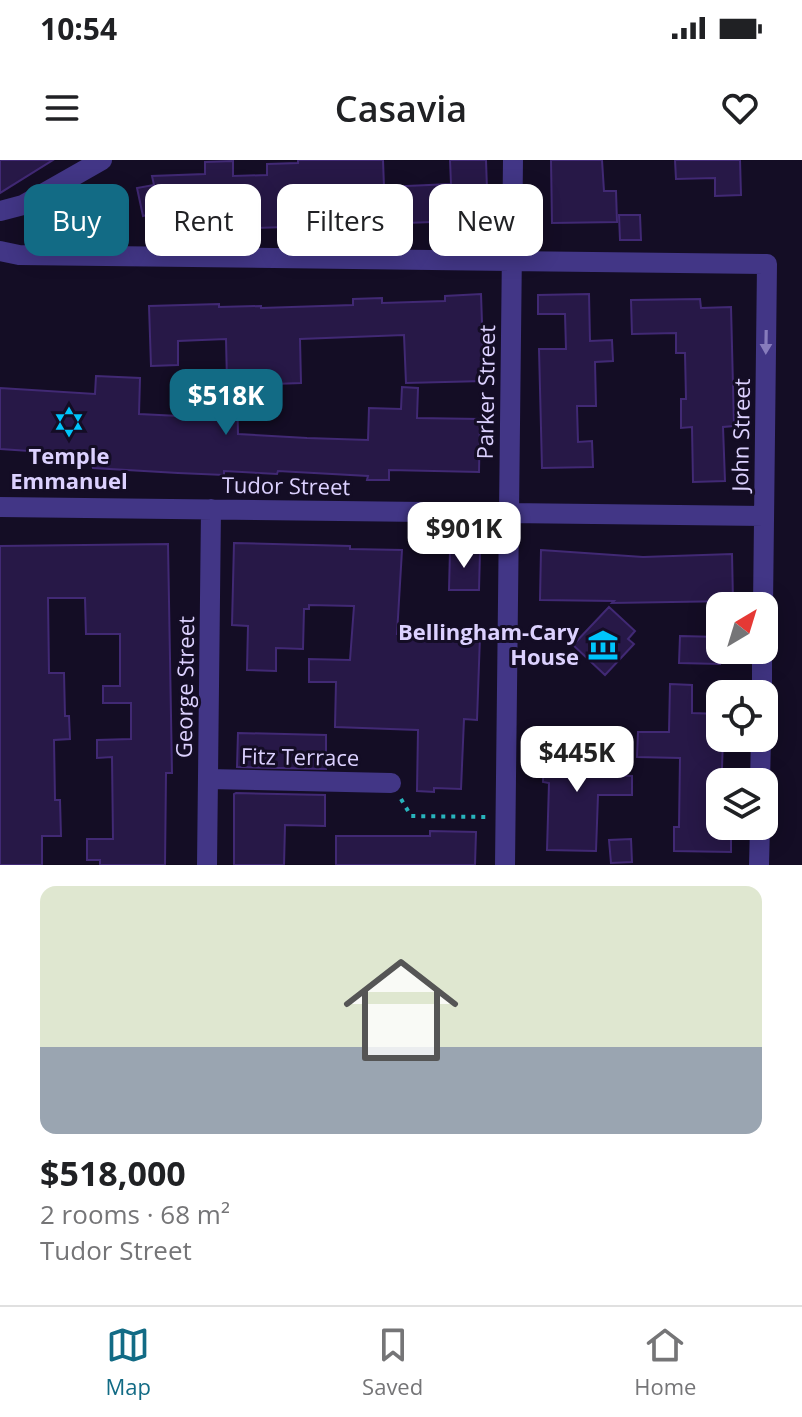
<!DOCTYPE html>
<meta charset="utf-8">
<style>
:root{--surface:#fff;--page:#f6f6f6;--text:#202124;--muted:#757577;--line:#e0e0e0;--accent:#126b85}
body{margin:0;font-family:"Open Sans",sans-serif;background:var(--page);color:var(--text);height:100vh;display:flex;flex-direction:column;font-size:30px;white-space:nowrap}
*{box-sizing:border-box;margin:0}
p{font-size:26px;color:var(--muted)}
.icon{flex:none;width:44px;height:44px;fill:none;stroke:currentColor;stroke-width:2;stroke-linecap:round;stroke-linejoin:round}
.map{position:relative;height:705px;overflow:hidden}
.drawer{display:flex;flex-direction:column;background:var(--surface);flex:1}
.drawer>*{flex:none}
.guide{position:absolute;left:24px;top:24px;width:754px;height:72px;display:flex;gap:16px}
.needle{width:52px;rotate:38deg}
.fabs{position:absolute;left:706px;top:432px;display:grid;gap:16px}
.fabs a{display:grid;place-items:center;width:72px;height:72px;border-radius:16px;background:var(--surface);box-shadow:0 4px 20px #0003;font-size:40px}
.price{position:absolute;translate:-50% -68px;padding:0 18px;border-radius:16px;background:#fff;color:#222;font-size:26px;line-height:52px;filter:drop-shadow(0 2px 4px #0008)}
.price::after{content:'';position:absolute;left:50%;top:48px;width:24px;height:18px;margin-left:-12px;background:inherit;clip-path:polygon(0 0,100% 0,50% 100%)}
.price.active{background:var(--accent);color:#fff}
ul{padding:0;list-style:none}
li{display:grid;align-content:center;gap:16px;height:424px;padding:0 40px}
li span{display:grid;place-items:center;height:248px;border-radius:16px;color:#555}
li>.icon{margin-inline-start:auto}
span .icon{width:144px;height:144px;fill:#fffc;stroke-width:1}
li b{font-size:34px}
.tag{padding:0 28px;border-radius:16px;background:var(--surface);box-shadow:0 4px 20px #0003;font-size:28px;line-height:72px}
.tag.active{background:var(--accent);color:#fff}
.status{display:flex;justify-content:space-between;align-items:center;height:56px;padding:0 40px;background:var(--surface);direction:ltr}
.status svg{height:22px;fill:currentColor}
header{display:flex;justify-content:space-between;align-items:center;height:104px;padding:0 40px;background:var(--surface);font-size:36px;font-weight:600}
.dock{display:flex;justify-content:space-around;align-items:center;height:112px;border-top:2px solid var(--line);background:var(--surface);font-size:22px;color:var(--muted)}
.dock a{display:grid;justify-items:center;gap:4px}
.dock .active{color:var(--accent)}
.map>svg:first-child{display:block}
</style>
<div class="status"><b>10:54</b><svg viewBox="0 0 49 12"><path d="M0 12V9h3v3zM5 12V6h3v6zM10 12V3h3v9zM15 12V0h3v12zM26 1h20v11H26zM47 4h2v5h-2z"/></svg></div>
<header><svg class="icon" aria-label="menu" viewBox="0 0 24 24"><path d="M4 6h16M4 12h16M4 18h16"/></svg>Casavia<svg class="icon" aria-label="heart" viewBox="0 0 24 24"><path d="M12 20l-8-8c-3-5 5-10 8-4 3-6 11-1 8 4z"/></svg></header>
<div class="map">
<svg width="802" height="705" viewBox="0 0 802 705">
<rect width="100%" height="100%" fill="#140d25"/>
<path fill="#271847" stroke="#412974" stroke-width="2" d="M 0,0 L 53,0 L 0,33 Z
M 298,0 L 383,0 L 384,27 L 451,24 L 450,0 L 486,0 L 488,60 L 350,65 L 350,58 L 286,60 L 286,67 L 256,68 L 256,60 L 197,61 L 197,57 L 166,64 L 164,51 L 143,56 L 137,28 L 154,25 L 152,16 L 205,14 L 205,2 L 233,1 L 233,16 L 267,15 L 267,4 L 298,3 Z
M 551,0 L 602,0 L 604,31 L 616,31 L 617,62 L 552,63 Z
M 675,0 L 740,0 L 741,35 L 715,36 L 715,18 L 676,19 Z
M 619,55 L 640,55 L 641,80 L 620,80 Z
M 481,134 L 484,221 L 406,223 L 404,175 L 300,179 L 301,223 L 274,224 L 274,220 L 227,222 L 226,179 L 178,181 L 178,205 L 151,206 L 149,146 L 219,144 L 219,147 L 261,146 L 261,148 L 353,145 L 353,139 L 382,138 L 382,143 L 445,141 L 445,136 Z
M 589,134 L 590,181 L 612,180 L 613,201 L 595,202 L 596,246 L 577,246 L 578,282 L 592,281 L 593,307 L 542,308 L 539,189 L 566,189 L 565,154 L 538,154 L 538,135 Z
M 700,139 L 701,148 L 731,147 L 734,266 L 723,267 L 725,321 L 693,322 L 692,267 L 681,268 L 681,239 L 686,239 L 685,193 L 676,193 L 676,173 L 632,174 L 631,140 Z
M 96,216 L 140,218 L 139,254 L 220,258 L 220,226 L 237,226 L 238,274 L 307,278 L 368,280 L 369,248 L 401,249 L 402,227 L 418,228 L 417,258 L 480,259 L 479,312 L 389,310 L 389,320 L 367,320 L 368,316 L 278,311 L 277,314 L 224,311 L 224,315 L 178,313 L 93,308 L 89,295 L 0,289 L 0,228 L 95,234 Z
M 234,383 L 350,386 L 350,389 L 402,390 L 397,474 L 480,476 L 477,560 L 464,559 L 461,629 L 434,628 L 434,632 L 417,631 L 418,570 L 335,567 L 336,522 L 309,522 L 309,499 L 350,500 L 354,446 L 309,445 L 309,449 L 304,449 L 303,489 L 276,488 L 276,511 L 247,510 L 248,466 L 232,465 Z
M 168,384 L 172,613 L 166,613 L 165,705 L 100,705 L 100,700 L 87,700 L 87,679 L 113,679 L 112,597 L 97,598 L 97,580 L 131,579 L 131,543 L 103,543 L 103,526 L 120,526 L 120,474 L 86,474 L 85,438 L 48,438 L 49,513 L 64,513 L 65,556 L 69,556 L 70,579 L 54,580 L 55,640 L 60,640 L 61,676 L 42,676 L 42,705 L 0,705 L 0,386 Z
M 450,390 L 480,391 L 479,430 L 449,430 Z
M 541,390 L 643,397 L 732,394 L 733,441 L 612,443 L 614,441 L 540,440 Z
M 609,447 L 635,471 L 628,479 L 634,484 L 605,515 L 573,485 Z
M 680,476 L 720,477 L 720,504 L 679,503 Z
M 670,524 L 692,525 L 692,553 L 720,554 L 720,578 L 723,578 L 720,668 L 731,669 L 731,692 L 674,691 L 674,667 L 679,667 L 680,598 L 637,597 L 638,572 L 669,572 Z
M 238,573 L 326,575 L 326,609 L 237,607 Z
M 544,583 L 601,584 L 600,615 L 632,616 L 632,635 L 598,635 L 596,691 L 547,690 L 549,623 L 543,622 Z
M 236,633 L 325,635 L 325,666 L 285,665 L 284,705 L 234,705 L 234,634 Z
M 430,671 L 476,672 L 475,705 L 336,705 L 336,676 L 430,676 Z
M 631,679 L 632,702 L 611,703 L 609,680 Z"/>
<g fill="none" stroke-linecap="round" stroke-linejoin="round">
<path stroke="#28b3bc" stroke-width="4" stroke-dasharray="4 6" stroke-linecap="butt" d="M 401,639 L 411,656 L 486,657"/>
<path stroke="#423686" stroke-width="20" d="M 0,51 L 23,45 L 102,0
M 0,91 L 19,95 L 767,104 L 763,446
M 0,347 L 764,356
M 762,534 L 762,490
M 208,619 L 391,623
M 760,622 L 761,578
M 207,705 L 211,349
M 505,705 L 513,0
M 759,705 L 760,666"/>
</g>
<defs><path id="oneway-solid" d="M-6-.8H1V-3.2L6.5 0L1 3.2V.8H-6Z" transform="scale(2)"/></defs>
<use fill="#877cbc" href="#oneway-solid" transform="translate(766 182) rotate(91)"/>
<defs>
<g id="synagogue-bare" transform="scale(2.4)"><path d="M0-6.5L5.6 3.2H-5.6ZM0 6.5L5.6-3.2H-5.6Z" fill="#00c5fc" stroke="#140d25" stroke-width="2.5" paint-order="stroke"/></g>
<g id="museum-bare" transform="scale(2.4)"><path d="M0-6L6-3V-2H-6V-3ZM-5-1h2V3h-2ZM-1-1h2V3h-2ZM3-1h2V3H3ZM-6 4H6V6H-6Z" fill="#00c5fc" stroke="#140d25" stroke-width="2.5" paint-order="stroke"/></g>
</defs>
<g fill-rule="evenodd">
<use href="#synagogue-bare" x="69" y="262"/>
<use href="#museum-bare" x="603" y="485"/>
</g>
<g text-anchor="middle" stroke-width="6" stroke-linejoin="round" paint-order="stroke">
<g font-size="22" fill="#dcd1ff" stroke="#140d25">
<text transform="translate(486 232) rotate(-89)" y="8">Parker Street</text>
<text transform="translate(741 275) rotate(-89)" y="8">John Street</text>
<text transform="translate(286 326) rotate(1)" y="8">Tudor Street</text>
<text transform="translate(185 527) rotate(-89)" y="8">George Street</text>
<text transform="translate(300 597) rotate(1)" y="8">Fitz Terrace</text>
</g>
<g font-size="22" font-weight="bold" fill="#dcd1ff" stroke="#140d25">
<text x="69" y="304">Temple<tspan x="69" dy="25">Emmanuel</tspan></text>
<text x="579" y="480" text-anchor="end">Bellingham-Cary<tspan x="579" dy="25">House</tspan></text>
</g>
</g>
</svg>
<div class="fabs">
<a><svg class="needle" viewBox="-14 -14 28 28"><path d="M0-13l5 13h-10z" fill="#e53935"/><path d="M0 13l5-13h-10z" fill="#757577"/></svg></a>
<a><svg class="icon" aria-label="locate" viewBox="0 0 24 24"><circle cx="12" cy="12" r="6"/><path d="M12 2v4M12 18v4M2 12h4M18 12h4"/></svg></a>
<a><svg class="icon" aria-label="layers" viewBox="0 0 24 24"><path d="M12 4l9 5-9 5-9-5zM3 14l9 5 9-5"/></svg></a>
</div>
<b class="price active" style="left:226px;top:277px">$518K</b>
<b class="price" style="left:464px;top:410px">$901K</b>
<b class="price" style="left:577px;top:634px">$445K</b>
<div class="guide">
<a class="tag active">Buy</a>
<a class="tag">Rent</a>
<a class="tag">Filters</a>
<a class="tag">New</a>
</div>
</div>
<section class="drawer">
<ul>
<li><span style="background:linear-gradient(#dfe7d0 65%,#9aa5b1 0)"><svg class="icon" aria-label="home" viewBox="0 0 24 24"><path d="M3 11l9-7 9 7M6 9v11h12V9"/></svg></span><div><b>$518,000</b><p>2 rooms · 68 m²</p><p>Tudor Street</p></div></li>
</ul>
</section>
<nav class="dock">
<a class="active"><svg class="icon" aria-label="map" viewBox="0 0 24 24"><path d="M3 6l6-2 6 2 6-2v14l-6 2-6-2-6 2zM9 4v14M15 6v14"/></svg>Map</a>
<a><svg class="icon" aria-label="saved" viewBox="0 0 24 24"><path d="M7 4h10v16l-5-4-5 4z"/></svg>Saved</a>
<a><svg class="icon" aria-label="home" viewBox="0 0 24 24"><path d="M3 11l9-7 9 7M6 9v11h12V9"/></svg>Home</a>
</nav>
